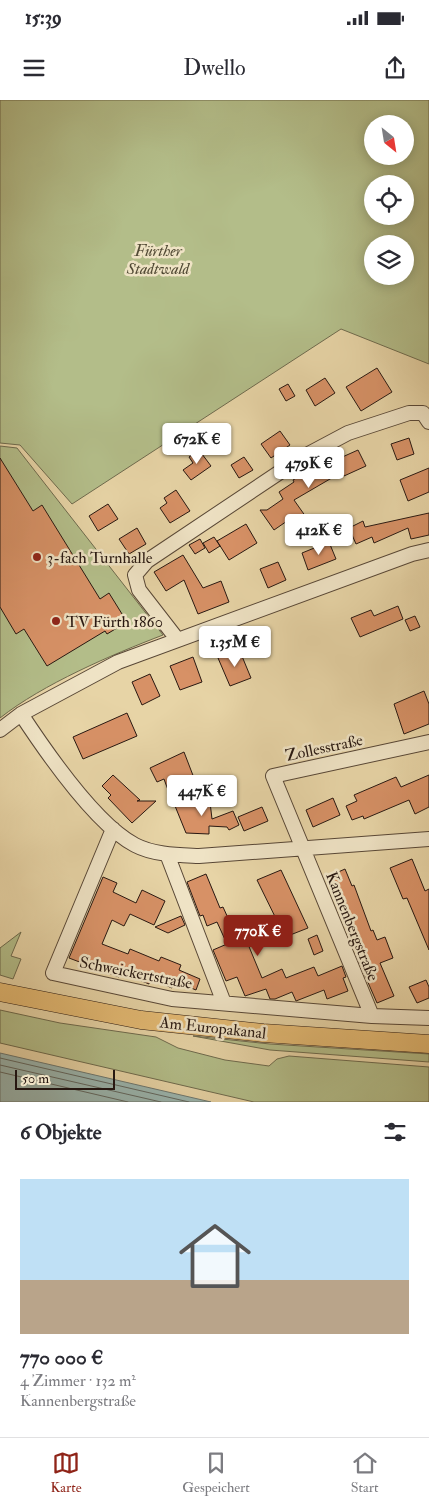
<!DOCTYPE html>
<html lang="de">
<meta charset="utf-8">
<style>
:root{--surface:#fff;--page:#f7f7f7;--text:#2b2b33;--muted:#7c7c81;--line:#e1e1e2;--accent:#8f2418}
body{margin:0;font-family:"IM FELL Double Pica",serif;background:var(--page);color:var(--text);height:100vh;display:flex;flex-direction:column;font-size:19px;white-space:nowrap}
*{box-sizing:border-box;margin:0}
p{font-size:16px;color:var(--muted)}
.icon{flex:none;width:28px;height:28px;fill:none;stroke:currentColor;stroke-width:2;stroke-linecap:round;stroke-linejoin:round}
.map{position:relative;height:1002px;overflow:hidden}
.details{display:flex;flex-direction:column;background:var(--surface);flex:1}
.details>*{flex:none}
.needle{width:32px;rotate:150deg}
.controls{position:absolute;left:364px;top:15px;display:grid;gap:10px}
.controls a{display:grid;place-items:center;width:50px;height:50px;border-radius:50%;background:var(--surface);box-shadow:0 2px 12px #0003;font-size:25px}
.scale{position:absolute;left:15px;bottom:12px;width:100px;box-sizing:border-box;padding-left:5px;border:2px solid #281811;border-top:0;font-size:14px;line-height:18px;white-space:nowrap;color:#281811;-webkit-text-stroke:4px #efe3c5;paint-order:stroke}
.price{position:absolute;translate:-50% -42px;padding:0 11px;border-radius:5px;background:#fff;color:#222;font-size:16px;line-height:32px;filter:drop-shadow(0 1px 2px #0008)}
.price::after{content:'';position:absolute;left:50%;top:30px;width:15px;height:11px;margin-left:-8px;background:inherit;clip-path:polygon(0 0,100% 0,50% 100%)}
.price.selected{background:var(--accent);color:#fff}
ul{padding:0;list-style:none}
li{display:grid;align-content:center;gap:10px;height:265px;padding:0 20px}
li span{display:grid;place-items:center;height:155px;border-radius:0px;color:#555}
li>.icon{margin-inline-start:auto}
span .icon{width:90px;height:90px;fill:#fffc;stroke-width:1}
li b{font-size:21px}
h2{display:flex;justify-content:space-between;align-items:center;height:60px;padding:0 20px;font-size:21px}
.status{display:flex;justify-content:space-between;align-items:center;height:35px;padding:0 25px;background:var(--surface);direction:ltr}
.status svg{height:14px;fill:currentColor}
header{display:flex;justify-content:space-between;align-items:center;height:65px;padding:0 20px;background:var(--surface);font-size:22px;font-weight:600}
.tabs{display:flex;justify-content:space-around;align-items:center;height:70px;border-top:1px solid var(--line);background:var(--surface);font-size:14px;color:var(--muted)}
.tabs a{display:grid;justify-items:center;gap:2px}
.tabs .selected{color:var(--accent)}
.map>svg:first-child{display:block}
</style>
<div class="status"><b>15:39</b><svg viewBox="0 0 49 12"><path d="M0 12V9h3v3zM5 12V6h3v6zM10 12V3h3v9zM15 12V0h3v12zM26 1h20v11H26zM47 4h2v5h-2z"/></svg></div>
<header><svg class="icon" aria-label="menu" viewBox="0 0 24 24"><path d="M4 6h16M4 12h16M4 18h16"/></svg>Dwello<svg class="icon" aria-label="share" viewBox="0 0 24 24"><path d="M12 15V3M7 8l5-5 5 5M5 13v7h14v-7"/></svg></header>
<div class="map">
<svg width="429" height="1002" viewBox="0 0 429 1002">
<rect width="100%" height="100%" fill="#e7d4a6"/>
<filter id="stains"><feTurbulence type="fractalNoise" baseFrequency=".004" numOctaves="4"/><feColorMatrix values="0 0 0 0 .2 0 0 0 0 .09 0 0 0 0 .02 0 0 0 .5 -.17"/></filter>
<radialGradient id="worn" r=".72"><stop offset=".6" stop-color="#630" stop-opacity="0"/><stop offset="1" stop-color="#630" stop-opacity=".3"/></radialGradient>
<path fill="#b3bd89" stroke="#6e6a4d" fill-rule="evenodd" d="M 0,0 L 429,0 L 429,264 L 341,229 L 72,404 L 20,345 L 0,343 ZM 372,24 L 405,24 L 405,56 L 372,56 ZM 372,84 L 405,84 L 405,116 L 372,116 ZM 372,144 L 405,144 L 405,176 L 372,176 Z
M 0,346 L 17,348 L 163,535 C 111,555 43,584 0,618 Z
M 21,832 L 11,856 L 21,859 L 13,879 L 0,875 L 0,848 Z
M 0,910 L 60,923 L 156,937 L 178,948 L 225,960 L 269,966 L 277,959 L 289,956 L 429,967 L 429,1002 L 254,1002 L 0,943 Z
M 193,936 L 270,944 L 429,954 L 429,962 L 270,950 Z"/>
<path fill="#9ab6b0" stroke="#6c7770" d="M 0,953 L 211,1002 L 0,1002 Z"/>
<g fill="none" stroke-linecap="round" stroke-linejoin="round">
<path stroke="#616760" stroke-width="1" d="M 0,958 L 189,1002
M 0,965 L 161,1002
M 0,972 L 128,1002"/>
</g>
<path fill="#d79166" stroke="#281811" d="M 377,268 L 392,292 L 361,311 L 346,287 Z
M 325,278 L 335,293 L 315,306 L 306,290 Z
M 288,284 L 295,296 L 286,301 L 279,289 Z
M 280,331 L 290,345 L 271,358 L 261,344 Z
M 409,338 L 414,354 L 397,360 L 391,344 Z
M 199,350 L 211,366 L 191,380 L 183,370 L 193,363 L 189,357 Z
M 358,350 L 366,366 L 344,376 L 342,372 L 294,400 L 306,417 L 294,425 L 290,419 L 274,430 L 260,410 L 267,410 L 283,399 L 279,392 L 294,382 L 293,380 L 319,365 L 320,367 Z
M 244,357 L 253,370 L 239,378 L 231,365 Z
M 0,358 L 33,411 L 42,405 L 100,499 L 109,493 L 127,522 L 107,534 L 105,531 L 47,566 L 24,529 L 16,534 L 0,507 Z
M 429,368 L 429,392 L 408,401 L 400,380 Z
M 176,390 L 190,411 L 170,423 L 160,408 L 167,403 L 164,398 Z
M 108,404 L 118,419 L 98,431 L 89,416 Z
M 429,413 L 429,435 L 411,439 L 408,428 L 374,443 L 372,437 L 356,444 L 349,428 L 363,421 L 365,427 Z
M 246,424 L 257,443 L 229,460 L 217,441 Z
M 137,428 L 146,444 L 129,454 L 119,439 Z
M 214,437 L 220,446 L 209,453 L 203,443 Z
M 200,439 L 205,448 L 195,454 L 189,445 Z
M 329,442 L 336,459 L 308,470 L 302,453 Z
M 183,455 L 203,488 L 221,481 L 229,502 L 198,514 L 184,480 L 166,491 L 154,472 Z
M 278,462 L 286,480 L 268,488 L 260,469 Z
M 398,506 L 403,519 L 360,537 L 351,518 L 371,510 L 374,516 Z
M 415,516 L 420,527 L 410,531 L 405,520 Z
M 239,549 L 251,578 L 230,586 L 218,558 Z
M 193,557 L 202,582 L 180,590 L 170,566 Z
M 150,574 L 160,596 L 142,605 L 132,582 Z
M 424,591 L 429,604 L 429,624 L 404,634 L 394,604 Z
M 127,613 L 137,636 L 83,659 L 73,637 Z
M 184,652 L 194,678 L 175,684 L 168,690 L 164,679 L 157,682 L 150,668 Z
M 113,675 L 140,700 L 137,701 L 156,701 L 132,723 L 108,698 L 111,695 L 102,686 Z
M 429,675 L 429,707 L 415,714 L 409,700 L 364,719 L 363,716 L 352,720 L 346,706 L 357,701 L 354,695 L 396,677 L 401,687 Z
M 333,698 L 340,715 L 313,727 L 306,710 Z
M 173,701 L 210,702 L 212,719 L 233,711 L 239,725 L 229,730 L 227,727 L 209,726 L 209,734 L 186,733 Z
M 262,707 L 268,721 L 244,731 L 238,717 Z
M 412,759 L 425,791 L 429,789 L 429,850 L 407,798 L 403,799 L 390,768 Z
M 345,769 L 352,786 L 354,785 L 371,831 L 373,830 L 377,840 L 385,837 L 393,858 L 380,863 L 394,896 L 377,903 L 356,855 L 359,854 L 327,777 Z
M 281,770 L 308,828 L 285,837 L 257,780 Z
M 206,774 L 220,808 L 223,807 L 238,840 L 245,837 L 262,878 L 282,869 L 286,878 L 314,867 L 318,876 L 342,866 L 346,877 L 343,878 L 348,891 L 327,899 L 324,890 L 296,901 L 292,892 L 275,899 L 270,899 L 266,889 L 245,896 L 237,877 L 226,881 L 213,850 L 227,844 L 217,822 L 207,826 L 203,815 L 200,816 L 187,782 Z
M 103,777 L 117,783 L 113,792 L 136,803 L 142,790 L 165,801 L 154,825 L 130,814 L 124,826 L 112,820 L 102,844 L 128,854 L 130,849 L 159,861 L 161,857 L 181,865 L 179,870 L 200,879 L 196,890 L 174,881 L 172,888 L 151,879 L 149,884 L 121,872 L 119,877 L 69,858 Z
M 181,816 L 185,825 L 168,833 L 155,827 Z
M 317,835 L 323,851 L 314,855 L 308,839 Z
M 426,880 L 429,887 L 429,898 L 417,903 L 409,887 Z"/>
<g fill="none" stroke-linecap="round" stroke-linejoin="round">
<g stroke="#584736" stroke-width="16">
<path id="minor" d="M 177,539 L 139,490 L 135,475 L 147,461 L 301,358 L 348,333 L 409,313 L 423,313 L 429,322
M 21,614 C 46,652 95,724 135,745 C 154,755 179,755 199,756 L 429,739
M 0,630 L 21,614 L 118,562 L 412,454 L 429,450
M 113,729 L 53,873 L 172,899 L 372,916 L 429,918
M 167,754 L 224,903
M 372,916 L 273,676 L 429,642"/>
</g>
<g stroke="#281811" stroke-width="19">
<path id="major" d="M 0,892 L 141,920 L 263,933 L 429,944"/>
</g>
<use href="#minor" stroke="#efe3c5" stroke-width="14"/>
<use href="#major" stroke="#e4ba73" stroke-width="18"/>
</g>
<g fill="#8f2418" stroke="#efe3c5" stroke-width="2">
<circle cx="37" cy="457" r="5"/>
<circle cx="56" cy="521" r="5"/>
</g>
<g text-anchor="middle" stroke-width="5" stroke-linejoin="round" paint-order="stroke">
<g font-size="16" font-style="italic" fill="#524a35" stroke="#efe3c5">
<text x="158" y="156">Fürther<tspan x="158" dy="18">Stadtwald</tspan></text>
</g>
<g font-size="16" fill="#281811" stroke="#efe3c5" text-anchor="start">
<text x="47" y="463">3-fach Turnhalle</text>
<text x="66" y="527">TV Fürth 1860</text>
</g>
<g font-size="16" fill="#281811" stroke="#efe3c5">
<text transform="translate(324 647) rotate(-12)" y="6">Zollesstraße</text>
<text transform="translate(353 826) rotate(68)" y="6">Kannenbergstraße</text>
<text transform="translate(136 872) rotate(11)" y="6">Schweickertstraße</text>
<text transform="translate(213 927) rotate(6)" y="6">Am Europakanal</text>
</g>
</g>
<rect width="100%" height="100%" filter="url(#stains)"/>
<rect width="100%" height="100%" fill="url(#worn)"/>
</svg>
<div class="controls">
<a><svg class="needle" viewBox="-14 -14 28 28"><path d="M0-13l5 13h-10z" fill="#e53935"/><path d="M0 13l5-13h-10z" fill="#7c7c81"/></svg></a>
<a><svg class="icon" aria-label="locate" viewBox="0 0 24 24"><circle cx="12" cy="12" r="6"/><path d="M12 2v4M12 18v4M2 12h4M18 12h4"/></svg></a>
<a><svg class="icon" aria-label="layers" viewBox="0 0 24 24"><path d="M12 4l9 5-9 5-9-5zM3 14l9 5 9-5"/></svg></a>
</div>
<div class="scale">50 m</div>
<b class="price" style="left:197px;top:365px">672K €</b>
<b class="price" style="left:309px;top:389px">479K €</b>
<b class="price" style="left:319px;top:456px">412K €</b>
<b class="price" style="left:235px;top:568px">1.35M €</b>
<b class="price" style="left:202px;top:717px">447K €</b>
<b class="price selected" style="left:258px;top:857px">770K €</b>
</div>
<section class="details">
<h2>6 Objekte<svg class="icon" aria-label="filters" viewBox="0 0 24 24"><path d="M4 7h16M4 17h16"/><circle cx="9" cy="7" r="2"/><circle cx="15" cy="17" r="2"/></svg></h2>
<ul>
<li><span style="background:linear-gradient(#bfe0f5 65%,#b9a48a 0)"><svg class="icon" aria-label="home" viewBox="0 0 24 24"><path d="M3 11l9-7 9 7M6 9v11h12V9"/></svg></span><div><b>770 000 €</b><p>4 Zimmer · 132 m²</p><p>Kannenbergstraße</p></div></li>
</ul>
</section>
<nav class="tabs">
<a class="selected"><svg class="icon" aria-label="map" viewBox="0 0 24 24"><path d="M3 6l6-2 6 2 6-2v14l-6 2-6-2-6 2zM9 4v14M15 6v14"/></svg>Karte</a>
<a><svg class="icon" aria-label="saved" viewBox="0 0 24 24"><path d="M7 4h10v16l-5-4-5 4z"/></svg>Gespeichert</a>
<a><svg class="icon" aria-label="home" viewBox="0 0 24 24"><path d="M3 11l9-7 9 7M6 9v11h12V9"/></svg>Start</a>
</nav>
